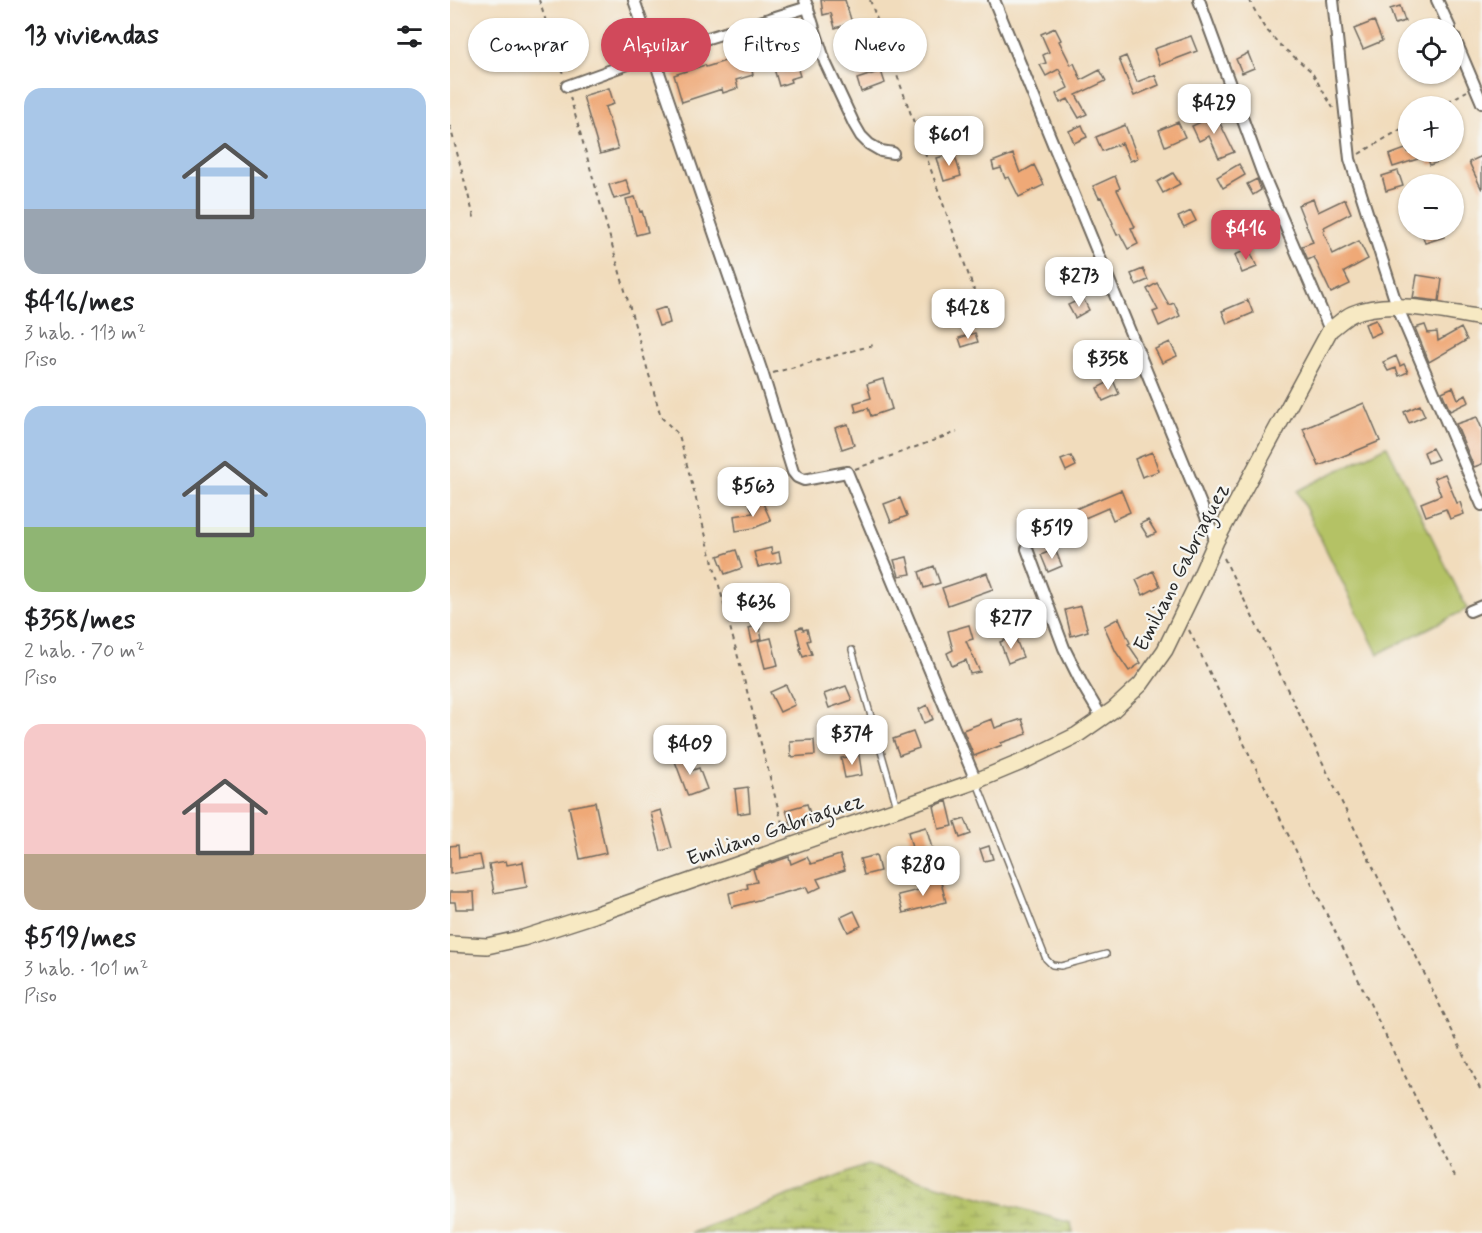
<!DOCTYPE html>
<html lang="es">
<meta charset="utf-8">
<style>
:root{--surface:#fff;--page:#f2f2f2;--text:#202124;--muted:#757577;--accent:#d1495b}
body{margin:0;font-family:Mynerve,sans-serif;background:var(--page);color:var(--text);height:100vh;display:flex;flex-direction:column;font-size:22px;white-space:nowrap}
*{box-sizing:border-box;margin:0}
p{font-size:20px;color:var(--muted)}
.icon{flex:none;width:33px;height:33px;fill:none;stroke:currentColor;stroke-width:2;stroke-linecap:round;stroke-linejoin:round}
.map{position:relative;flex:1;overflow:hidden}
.details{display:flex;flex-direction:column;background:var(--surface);width:450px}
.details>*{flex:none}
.hud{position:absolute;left:18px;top:18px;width:570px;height:54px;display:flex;gap:12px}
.buttons{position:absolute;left:948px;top:18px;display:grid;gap:12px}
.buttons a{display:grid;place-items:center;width:66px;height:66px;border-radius:50%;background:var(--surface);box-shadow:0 2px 4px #0004;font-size:30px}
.price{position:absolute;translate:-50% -51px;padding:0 14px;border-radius:12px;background:#fff;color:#222;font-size:20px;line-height:39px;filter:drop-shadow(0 2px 3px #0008)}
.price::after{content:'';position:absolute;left:50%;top:36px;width:18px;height:14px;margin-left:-9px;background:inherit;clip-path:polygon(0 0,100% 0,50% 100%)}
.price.active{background:var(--accent);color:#fff}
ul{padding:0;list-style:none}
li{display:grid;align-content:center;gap:12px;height:318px;padding:0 24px}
li span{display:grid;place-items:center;height:186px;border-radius:18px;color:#555}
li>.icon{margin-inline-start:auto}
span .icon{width:108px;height:108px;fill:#fffc;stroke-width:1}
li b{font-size:26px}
h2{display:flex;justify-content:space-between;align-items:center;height:72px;padding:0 24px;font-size:26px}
.chip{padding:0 21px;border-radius:27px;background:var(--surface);box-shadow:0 2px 4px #0004;font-size:21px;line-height:54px}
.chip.active{background:var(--accent);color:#fff}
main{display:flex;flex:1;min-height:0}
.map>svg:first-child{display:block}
</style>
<main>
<section class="details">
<h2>13 viviendas<svg class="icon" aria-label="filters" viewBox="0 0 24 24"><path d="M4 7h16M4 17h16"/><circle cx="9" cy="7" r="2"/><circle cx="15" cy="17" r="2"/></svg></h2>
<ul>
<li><span style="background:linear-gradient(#a9c7e8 65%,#9aa5b1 0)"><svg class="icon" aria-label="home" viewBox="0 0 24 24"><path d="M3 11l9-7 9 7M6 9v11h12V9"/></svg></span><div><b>$416/mes</b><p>3 hab. · 113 m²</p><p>Piso</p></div></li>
<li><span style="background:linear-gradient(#a9c7e8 65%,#8fb573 0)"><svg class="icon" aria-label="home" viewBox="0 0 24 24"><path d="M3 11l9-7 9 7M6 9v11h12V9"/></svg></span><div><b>$358/mes</b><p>2 hab. · 70 m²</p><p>Piso</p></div></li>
<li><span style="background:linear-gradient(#f6c9c9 70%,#b9a48a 0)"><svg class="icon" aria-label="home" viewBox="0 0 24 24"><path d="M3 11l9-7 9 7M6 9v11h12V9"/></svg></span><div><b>$519/mes</b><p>3 hab. · 101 m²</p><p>Piso</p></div></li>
</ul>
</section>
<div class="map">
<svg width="1032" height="1233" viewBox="0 0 1032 1233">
<defs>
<pattern id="wetland-marsh" width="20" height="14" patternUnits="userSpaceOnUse" patternTransform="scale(1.5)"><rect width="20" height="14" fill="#b4c265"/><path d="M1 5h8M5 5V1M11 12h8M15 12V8" fill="none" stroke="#939e53"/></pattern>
</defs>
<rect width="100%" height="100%" fill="#f6f6f2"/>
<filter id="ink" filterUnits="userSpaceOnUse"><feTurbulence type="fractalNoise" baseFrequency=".0167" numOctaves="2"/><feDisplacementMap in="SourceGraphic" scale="12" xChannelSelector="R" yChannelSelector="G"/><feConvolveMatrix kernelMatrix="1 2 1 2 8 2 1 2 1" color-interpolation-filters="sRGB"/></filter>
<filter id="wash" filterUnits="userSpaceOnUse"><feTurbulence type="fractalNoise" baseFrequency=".008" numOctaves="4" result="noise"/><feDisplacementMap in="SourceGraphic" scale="24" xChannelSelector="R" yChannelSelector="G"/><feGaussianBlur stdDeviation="1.35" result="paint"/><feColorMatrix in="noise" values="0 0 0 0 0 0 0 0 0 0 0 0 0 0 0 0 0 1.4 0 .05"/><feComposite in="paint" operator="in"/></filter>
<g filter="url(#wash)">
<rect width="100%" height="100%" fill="#f1dcbc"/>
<path fill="url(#wetland-marsh)" stroke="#707648" stroke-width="1.5" d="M 417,1165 L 621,1223 L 623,1233 L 241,1233 Z"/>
<path fill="#b4c265" stroke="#707648" stroke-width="1.5" d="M 937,446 L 1017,609 L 928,654 L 847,491 Z"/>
<g id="blocks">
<path fill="#efa977" d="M 371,0 L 395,0 L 402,23 L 385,28 L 381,13 L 373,15 Z
M 950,6 L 955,21 L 945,24 L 940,9 Z
M 924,21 L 932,41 L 913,49 L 904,29 Z
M 605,28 L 611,40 L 609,41 L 621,65 L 624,63 L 631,80 L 650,70 L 656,81 L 626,95 L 637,114 L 629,118 L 618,99 L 610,103 L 606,94 L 618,88 L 609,69 L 596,76 L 590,65 L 596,63 L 593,55 L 599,52 L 591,34 Z
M 741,36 L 747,51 L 710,65 L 704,49 Z
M 310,50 L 313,59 L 341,52 L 343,58 L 334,61 L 336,67 L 346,64 L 350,76 L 340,79 L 341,82 L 329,86 L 323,65 L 302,71 L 303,75 L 286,80 L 288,88 L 273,93 L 272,89 L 232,102 L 224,75 L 255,65 L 256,67 Z
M 798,53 L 804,68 L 792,73 L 786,59 Z
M 676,56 L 687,82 L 705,75 L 709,85 L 684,96 L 669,59 Z
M 431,71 L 435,83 L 411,92 L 407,79 Z
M 159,88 L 164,104 L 155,107 L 168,149 L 150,154 L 133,96 Z
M 766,115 L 784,152 L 769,158 L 759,136 L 749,141 L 742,126 Z
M 728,122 L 735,137 L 715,146 L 709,130 Z
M 632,125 L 637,137 L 624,143 L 619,131 Z
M 675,125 L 688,158 L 680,161 L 672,143 L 652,151 L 646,137 Z
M 958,148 L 958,152 L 992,152 L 995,159 L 980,165 L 977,156 L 943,167 L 939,155 Z
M 504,153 L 511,176 L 494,181 L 487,158 Z
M 563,154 L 570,173 L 584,165 L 594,185 L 569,197 L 559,177 L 555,178 L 551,168 L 544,170 L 542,162 Z
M 1032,156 L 1032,190 L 1019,162 Z
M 789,164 L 795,175 L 773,188 L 767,177 Z
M 948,171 L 953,186 L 936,191 L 932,176 Z
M 723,173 L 730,184 L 713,193 L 707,182 Z
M 665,176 L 670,188 L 667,190 L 685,227 L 681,228 L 688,244 L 678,249 L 670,234 L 667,235 L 662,224 L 663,223 L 651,197 L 649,198 L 643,186 Z
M 807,179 L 811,190 L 803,195 L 797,184 Z
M 176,180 L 181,194 L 164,199 L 159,185 Z
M 185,197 L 190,212 L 192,211 L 198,232 L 186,235 L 176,199 Z
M 863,199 L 868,212 L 895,199 L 901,213 L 874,227 L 875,230 L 873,231 L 883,254 L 909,241 L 918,259 L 894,272 L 900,284 L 881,293 L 864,257 L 858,260 L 852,246 L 863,242 L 848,205 Z
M 741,211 L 746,221 L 734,227 L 728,217 Z
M 971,230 L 991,230 L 994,237 L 975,243 Z
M 799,249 L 807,267 L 792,273 L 785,255 Z
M 693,269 L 698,280 L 686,285 L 681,274 Z
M 967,275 L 992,279 L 989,301 L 963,298 Z
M 707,283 L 719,305 L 724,303 L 730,316 L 709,326 L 703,312 L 708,310 L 697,289 Z
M 633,298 L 639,310 L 625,318 L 618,305 Z
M 798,300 L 803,313 L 777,324 L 772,311 Z
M 216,307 L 220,323 L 209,326 L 204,311 Z
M 926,320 L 931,332 L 920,337 L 915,324 Z
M 975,325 L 978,333 L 987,332 L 988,341 L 1011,328 L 1017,340 L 979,362 L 965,328 Z
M 525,333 L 528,342 L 512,347 L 509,338 Z
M 720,342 L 727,356 L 712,363 L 705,349 Z
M 946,356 L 950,366 L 954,364 L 958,372 L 949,376 L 946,368 L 938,371 L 933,362 Z
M 433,379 L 442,409 L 421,416 L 418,408 L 406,412 L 404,403 L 421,398 L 417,384 Z
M 663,380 L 669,394 L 653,401 L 647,388 Z
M 1003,387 L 1008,399 L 1016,395 L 1019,402 L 1000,411 L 992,392 Z
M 914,403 L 930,441 L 869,466 L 853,429 Z
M 970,405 L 975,416 L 959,423 L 954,412 Z
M 1027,417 L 1032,429 L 1032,464 L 1024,467 L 1006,424 Z
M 398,424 L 404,445 L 392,449 L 385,428 Z
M 982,448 L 988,459 L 978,463 L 974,452 Z
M 702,452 L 709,471 L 692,477 L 685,459 Z
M 621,456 L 626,466 L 616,471 L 611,460 Z
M 995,474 L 1007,503 L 1010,502 L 1014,514 L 1000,519 L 996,509 L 976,516 L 971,503 L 991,495 L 984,478 Z
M 671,490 L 680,512 L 663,520 L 658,508 L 628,521 L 623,510 Z
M 450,498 L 457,516 L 441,522 L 434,504 Z
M 312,501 L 321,521 L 304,528 L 286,531 L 284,516 L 303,513 L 300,506 Z
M 698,520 L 706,533 L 698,537 L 690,524 Z
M 321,548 L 322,554 L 329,552 L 331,562 L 308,567 L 304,552 Z
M 605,549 L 612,566 L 598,572 L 591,555 Z
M 286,550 L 292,568 L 275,574 L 268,556 Z
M 457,557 L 461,574 L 449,576 L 444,560 Z
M 484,566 L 490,583 L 474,588 L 469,572 Z
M 703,571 L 710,586 L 693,595 L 686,580 Z
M 537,573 L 543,589 L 498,605 L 492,588 Z
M 631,606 L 638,631 L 621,636 L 615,610 Z
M 669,618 L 680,643 L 678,644 L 691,663 L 679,671 L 666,652 L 654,626 Z
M 309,625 L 312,639 L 302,642 L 299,628 Z
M 519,625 L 523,639 L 516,641 L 530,672 L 520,674 L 516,660 L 502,666 L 497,653 L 503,650 L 498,631 Z
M 352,627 L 353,630 L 357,629 L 360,640 L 357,641 L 362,654 L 353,657 L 350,649 L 351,648 L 346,629 Z
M 565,637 L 573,657 L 558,663 L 550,642 Z
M 321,638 L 328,665 L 315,668 L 308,641 Z
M 336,685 L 345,705 L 330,712 L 320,692 Z
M 396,686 L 402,700 L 379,708 L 374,694 Z
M 477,705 L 483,719 L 474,723 L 469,709 Z
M 542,719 L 545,728 L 572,719 L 577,734 L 551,743 L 552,745 L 524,756 L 513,730 Z
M 463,732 L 469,748 L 449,755 L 443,739 Z
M 364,740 L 365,755 L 341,757 L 340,741 Z
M 233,752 L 240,771 L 249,768 L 257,789 L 238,796 L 223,756 Z
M 409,755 L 412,775 L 395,778 L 391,758 Z
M 298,787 L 300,812 L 288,814 L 285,789 Z
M 497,801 L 503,826 L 489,829 L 484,806 Z
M 145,802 L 156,853 L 130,859 L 119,807 Z
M 357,804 L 362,819 L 341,825 L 336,810 Z
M 211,810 L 222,848 L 211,851 L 201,813 Z
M 515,819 L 521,834 L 510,838 L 505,822 Z
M 476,827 L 485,859 L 493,855 L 500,871 L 485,878 L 474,853 L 464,856 L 458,832 Z
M 8,845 L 9,858 L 30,855 L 33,869 L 0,874 L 0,846 Z
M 539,846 L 543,859 L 534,861 L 530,849 Z
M 390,855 L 395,870 L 367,879 L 371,887 L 359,893 L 356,887 L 282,907 L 279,893 L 298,888 L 297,884 L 307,882 L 303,869 L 339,857 L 341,864 L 357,857 L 361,864 Z
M 426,855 L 430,871 L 414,875 L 410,859 Z
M 56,861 L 57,865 L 73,862 L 77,887 L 44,893 L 39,864 Z
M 490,878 L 496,902 L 453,913 L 448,895 L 473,889 L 471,883 Z
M 0,892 L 24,892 L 25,909 L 6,909 L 5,902 L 0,902 Z
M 404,911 L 411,926 L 398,932 L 391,917 Z"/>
</g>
</g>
<g filter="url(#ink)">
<use href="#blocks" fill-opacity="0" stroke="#70695e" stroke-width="1.5"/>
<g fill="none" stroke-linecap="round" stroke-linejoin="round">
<g stroke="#70695e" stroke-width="8">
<path id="service" d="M 402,650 L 447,807
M 527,783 L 596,959 L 602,965 L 611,966 L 656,954"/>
</g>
<g stroke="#70695e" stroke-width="14">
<path id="minor" d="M 184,0 L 313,375 L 343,472 L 347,477 L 354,480 L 397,472 L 526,781
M 355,0 L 375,62 L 404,124 L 411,136 L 419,144 L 431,151 L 443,153
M 544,0 L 766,541
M 749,0 L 812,172 L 880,330
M 883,0 L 900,159 L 947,306 L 1032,505
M 987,0 L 1000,28
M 1004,37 L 1032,103
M 117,86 L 203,55 L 358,7
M 577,549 L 614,648 L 632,684 L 652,718
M 1020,611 L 1032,606"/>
</g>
<g stroke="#70695e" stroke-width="18">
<path id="secondary" d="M 0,944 L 37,946 L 73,938 L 144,915 L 526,781 L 574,761 L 627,735 L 663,710 L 691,684 L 715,650 L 746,586 L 766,541 L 880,330 C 887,325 895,317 902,314 C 940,298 993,312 1032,318"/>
</g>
<path stroke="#70695e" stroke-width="2" stroke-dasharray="4.5 4.5" stroke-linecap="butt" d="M 89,0 L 114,77
M 420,0 L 524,290
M 799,0 L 814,27 L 830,45 L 861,71 L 883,108
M 120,97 L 211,417 L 229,435 L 335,834
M 990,106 L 1017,91
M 0,126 L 25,221
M 909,154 L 958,125
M 323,373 L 427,344
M 405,469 L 507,432
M 774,558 L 1032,1093
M 739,630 L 1005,1179"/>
<use href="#service" stroke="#fff" stroke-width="5"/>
<use href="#minor" stroke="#fff" stroke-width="10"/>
<use href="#secondary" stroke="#f7e9c3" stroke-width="15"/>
</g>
</g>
<g text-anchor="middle" stroke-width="4.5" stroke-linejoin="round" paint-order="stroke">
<g font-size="21" fill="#2b2b2b" stroke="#f6f6f2">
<text transform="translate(731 567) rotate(-63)" y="7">Emiliano Gabriaguez</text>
<text transform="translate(325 829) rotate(-19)" y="7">Emiliano Gabriaguez</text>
</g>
</g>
</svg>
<div class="buttons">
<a><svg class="icon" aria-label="locate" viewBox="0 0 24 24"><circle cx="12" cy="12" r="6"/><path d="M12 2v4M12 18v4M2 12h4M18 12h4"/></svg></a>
<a>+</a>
<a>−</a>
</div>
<b class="price" style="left:764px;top:135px">$429</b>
<b class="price" style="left:499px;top:167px">$601</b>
<b class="price active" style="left:796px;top:261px">$416</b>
<b class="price" style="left:629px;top:308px">$273</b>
<b class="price" style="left:518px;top:340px">$428</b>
<b class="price" style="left:658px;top:391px">$358</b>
<b class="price" style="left:303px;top:518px">$563</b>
<b class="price" style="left:602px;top:560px">$519</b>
<b class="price" style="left:306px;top:634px">$636</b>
<b class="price" style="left:561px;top:650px">$277</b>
<b class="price" style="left:402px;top:766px">$374</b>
<b class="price" style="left:240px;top:776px">$409</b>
<b class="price" style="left:473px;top:897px">$280</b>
<div class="hud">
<a class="chip">Comprar</a>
<a class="chip active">Alquilar</a>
<a class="chip">Filtros</a>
<a class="chip">Nuevo</a>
</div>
</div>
</main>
